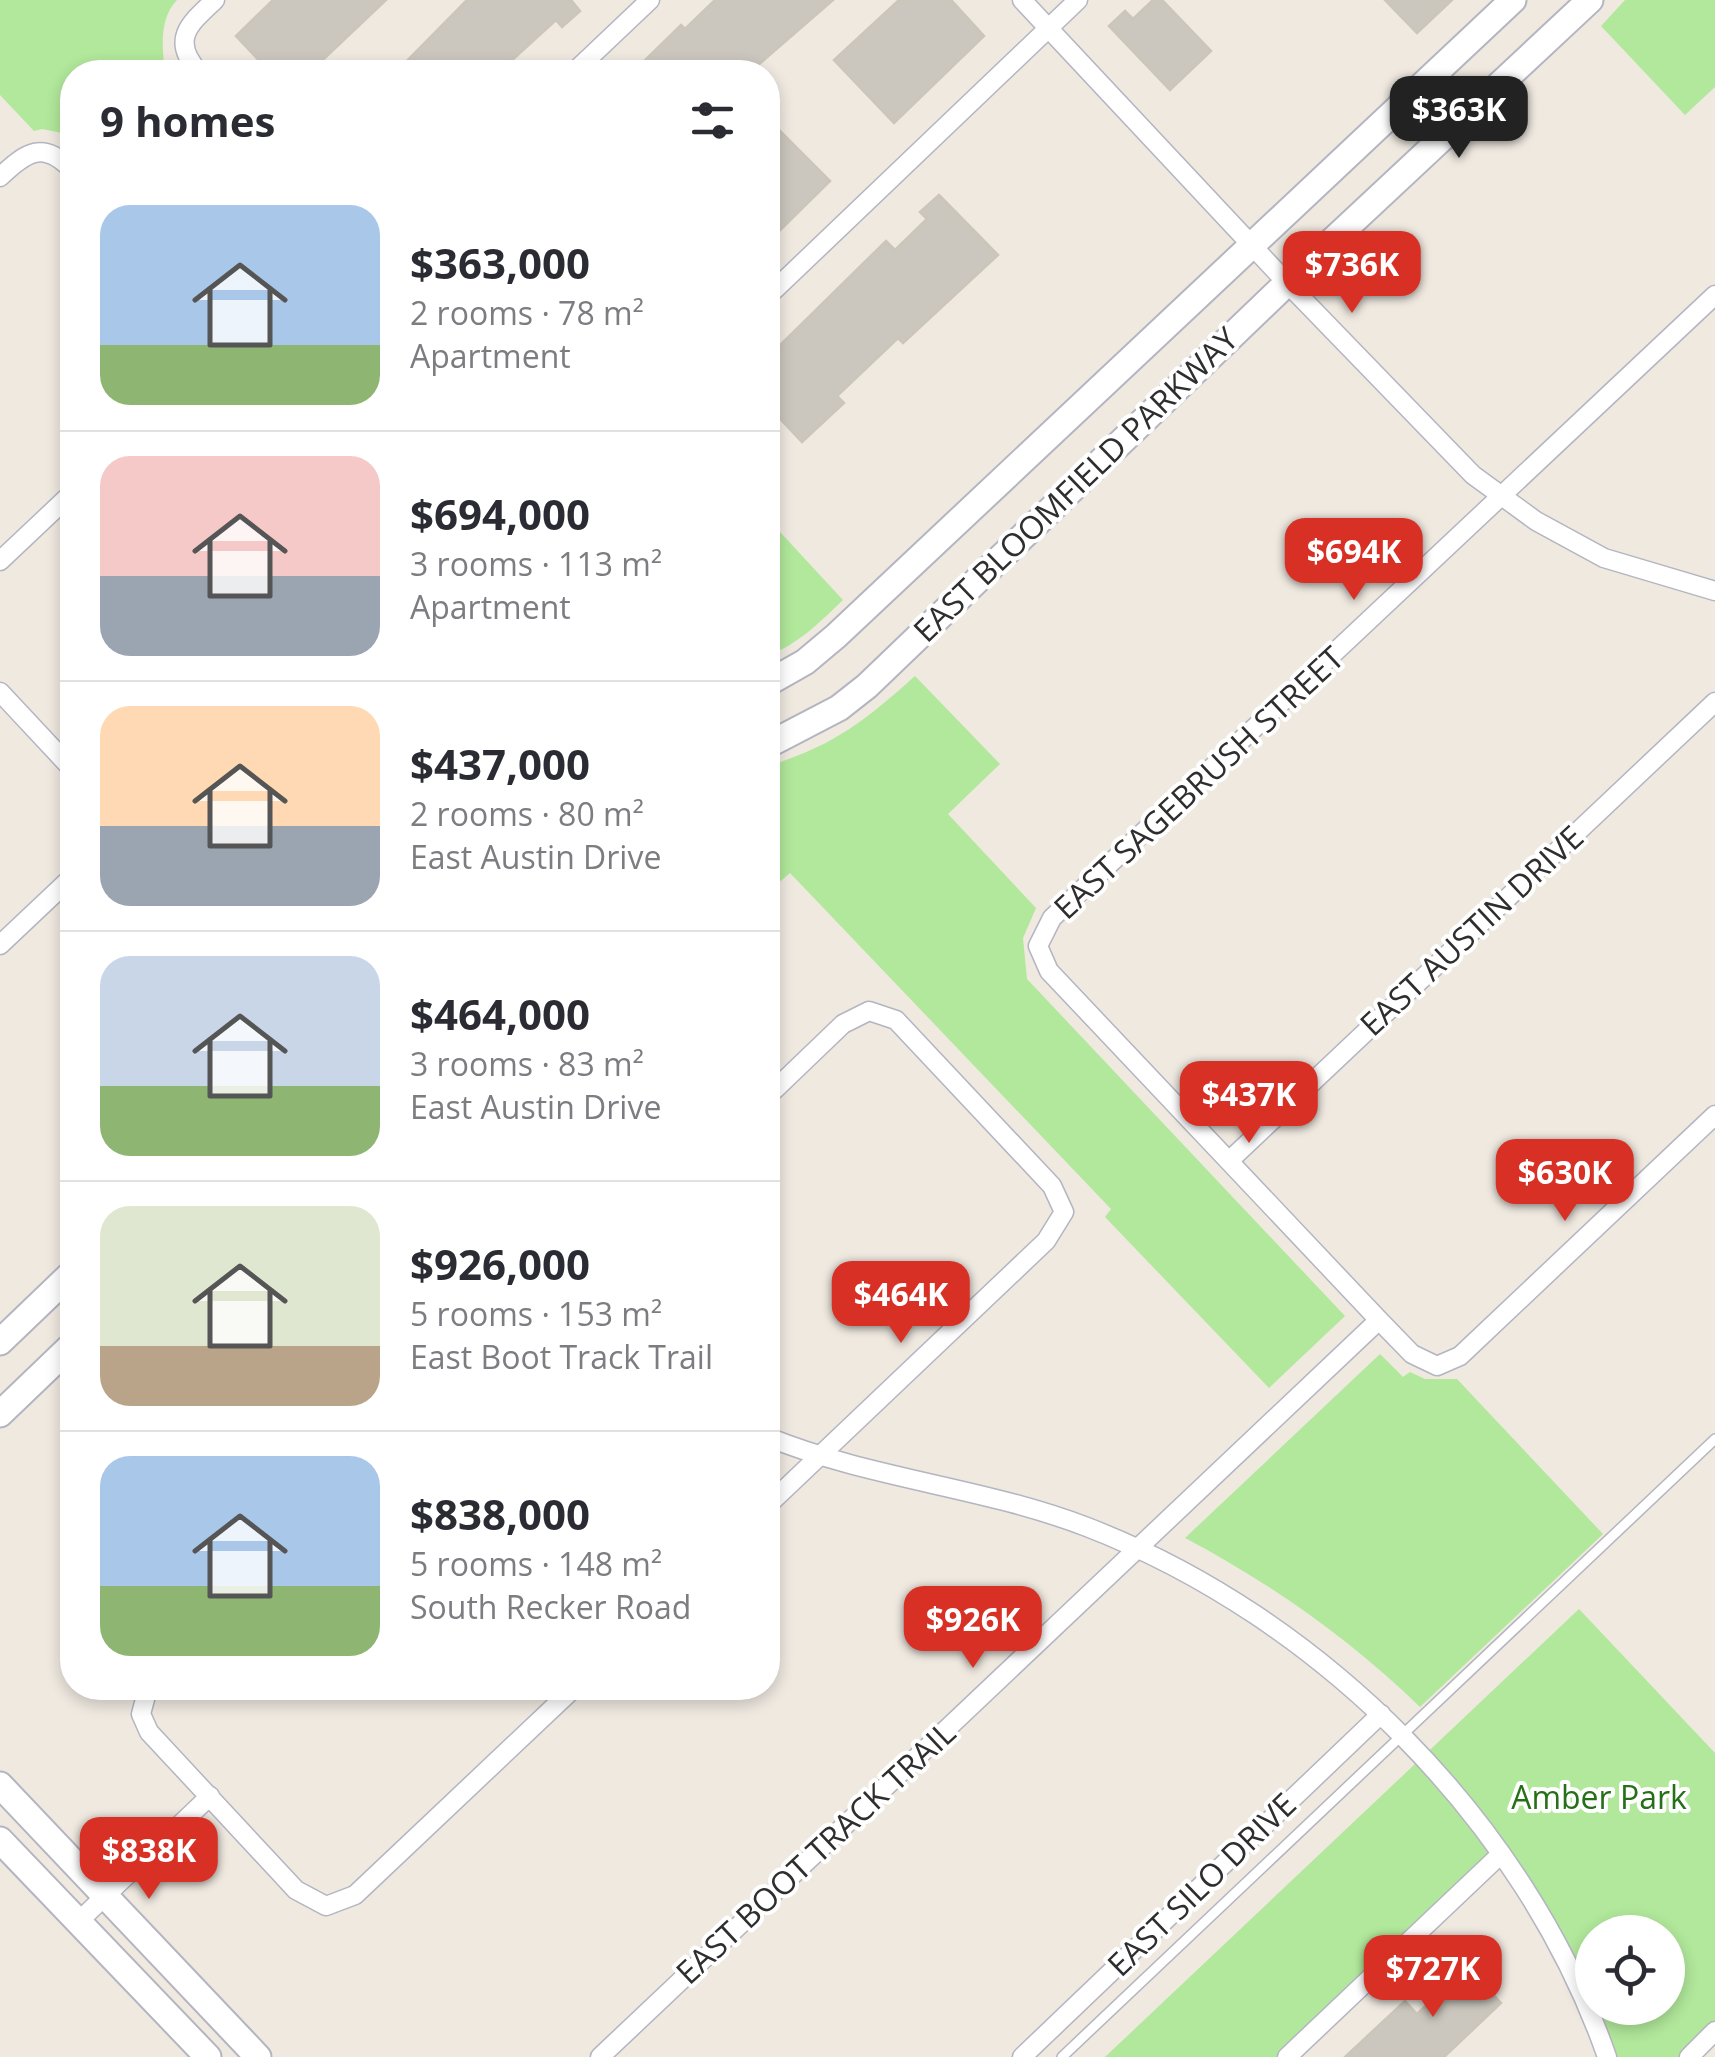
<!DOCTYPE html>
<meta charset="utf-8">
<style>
:root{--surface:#fff;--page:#f2f2f3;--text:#2b2b33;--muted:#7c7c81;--line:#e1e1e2;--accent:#d93025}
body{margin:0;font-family:"Open Sans",sans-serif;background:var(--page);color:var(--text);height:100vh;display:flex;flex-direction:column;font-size:38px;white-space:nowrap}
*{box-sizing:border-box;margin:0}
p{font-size:32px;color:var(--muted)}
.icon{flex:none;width:55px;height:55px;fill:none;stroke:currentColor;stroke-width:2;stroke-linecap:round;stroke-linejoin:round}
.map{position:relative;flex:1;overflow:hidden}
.panel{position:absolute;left:60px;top:60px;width:720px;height:1640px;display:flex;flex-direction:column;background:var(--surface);border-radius:40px;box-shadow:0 5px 15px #0003}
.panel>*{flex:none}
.fabs{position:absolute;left:1575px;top:1915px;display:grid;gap:20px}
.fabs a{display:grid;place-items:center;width:110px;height:110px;border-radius:50%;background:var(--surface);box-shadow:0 5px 15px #0003;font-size:50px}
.price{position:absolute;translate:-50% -85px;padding:0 22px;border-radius:20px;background:var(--accent);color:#fff;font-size:32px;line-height:65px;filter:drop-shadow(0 2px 5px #0008)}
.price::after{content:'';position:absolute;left:50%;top:60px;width:30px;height:22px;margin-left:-15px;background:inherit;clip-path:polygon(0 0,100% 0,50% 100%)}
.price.selected{background:#222;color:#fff}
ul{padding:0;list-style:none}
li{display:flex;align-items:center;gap:30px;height:250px;padding:0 40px}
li+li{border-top:2px solid var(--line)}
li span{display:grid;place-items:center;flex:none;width:280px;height:200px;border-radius:30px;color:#555}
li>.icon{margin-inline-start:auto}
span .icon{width:120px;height:120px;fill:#fffc;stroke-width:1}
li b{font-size:42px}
h2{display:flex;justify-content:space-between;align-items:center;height:120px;padding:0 40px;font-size:42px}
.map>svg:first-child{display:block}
</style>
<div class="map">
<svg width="1715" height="2057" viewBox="0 0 1715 2057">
<rect width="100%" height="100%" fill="#efe9e0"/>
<path fill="#b1e89b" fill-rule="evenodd" d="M 0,0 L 177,0 C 159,18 162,49 165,72 L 72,72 L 72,135 L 42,129 L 34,131 L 0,95 Z
M 1625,0 L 1715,0 L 1715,87 L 1685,115 L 1601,26 Z
M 768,519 L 843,600 C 819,623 798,644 768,656 Z
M 915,676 L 1000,764 L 948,814 L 1036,908 L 1023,938 L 1027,979 L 1345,1316 L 1269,1388 L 1105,1217 L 1111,1209 L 790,873 L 768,892 L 768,766 C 833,746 865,721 915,676 Z
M 1380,1354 L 1403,1377 L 1410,1372 L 1425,1379 L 1457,1379 L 1603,1534 L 1420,1707 C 1350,1639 1272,1584 1185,1538 Z
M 1579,1609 L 1715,1753 L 1715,2031 L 1689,2057 L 1607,2057 L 1500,1856 L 1287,2057 L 1105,2057 ZM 1592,1932 L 1668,1932 L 1668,2008 L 1592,2008 Z"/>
<path fill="#cbc7be" stroke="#cbc6b9" stroke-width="2.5" d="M 273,0 L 386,0 L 310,72 L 270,72 L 236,36 Z
M 467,0 L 571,0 L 580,11 L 562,27 L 556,20 L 499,72 L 396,72 Z
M 715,0 L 833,0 L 750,72 L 633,72 L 681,25 L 685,29 Z
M 899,0 L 951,0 L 984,36 L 894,123 L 834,60 Z
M 1153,0 L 1162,0 L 1211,51 L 1170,90 L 1109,26 L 1125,11 L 1133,19 Z
M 1385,0 L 1452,0 L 1417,33 Z
M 777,128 L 830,181 L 768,242 L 768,137 Z
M 939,195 L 998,255 L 903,343 L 898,338 L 837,396 L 844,403 L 802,442 L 768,406 L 768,357 L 886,241 L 895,250 L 927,219 L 920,212 Z
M 1456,1955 L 1501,2003 L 1444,2057 L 1345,2057 L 1405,2001 L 1417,2014 L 1450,1983 L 1439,1971 Z"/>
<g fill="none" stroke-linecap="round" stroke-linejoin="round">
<g stroke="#b4b5c1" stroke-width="12">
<path id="lane" d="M 1062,2057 L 1715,1439"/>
</g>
<g stroke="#b4b5c1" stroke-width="21">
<path id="street" d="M 1022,0 L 1287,283 L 1473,475 L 1536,521 L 1604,558 L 1715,591
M 199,72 C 170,40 189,24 215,0
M 574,72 L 650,0
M 0,177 C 26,152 43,140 72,170
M 1715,295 L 1052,918 L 1038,946 L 1049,971 L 1379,1320 L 1412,1354 L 1437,1366 L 1460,1356 L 1715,1115
M 768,296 L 1078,0
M 0,561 L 72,493
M 0,692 L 72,769
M 0,945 L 72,877
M 768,1096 L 843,1024 L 869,1011 L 896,1020 L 1052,1186 L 1064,1212 L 1046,1241 L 768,1505
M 1230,1160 L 1715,702
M 768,1437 C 871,1479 983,1487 1087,1527 C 1320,1617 1525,1821 1607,2057
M 148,1688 L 141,1714 L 149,1732 L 296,1890 L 326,1906 L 355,1895 L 574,1688
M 79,1921 L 210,1796
M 600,2057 L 1379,1320
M 1022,2057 L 1381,1714
M 1287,2057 L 1500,1855
M 1689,2057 L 1715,2031"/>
</g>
<g stroke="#b4b5c1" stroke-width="29">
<path id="secondary" d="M 768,683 L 805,662 L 836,636 L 1513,0
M 768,745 L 839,708 L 867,686 L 1287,283 L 1590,0
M 0,1342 L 72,1273
M 0,1414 L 72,1345
M 0,1785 L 258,2057
M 0,1840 L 208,2057"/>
</g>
<use href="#lane" stroke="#fff" stroke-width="9"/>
<use href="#street" stroke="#fff" stroke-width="18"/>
<use href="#secondary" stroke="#fff" stroke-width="25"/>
</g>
<g text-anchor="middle" stroke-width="8" stroke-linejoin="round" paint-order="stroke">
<g font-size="32" fill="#2e2e2e" stroke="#fff">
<text transform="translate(1076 485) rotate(-44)" y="11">EAST BLOOMFIELD PARKWAY</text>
<text transform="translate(1199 783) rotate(-43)" y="11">EAST SAGEBRUSH STREET</text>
<text transform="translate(1472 931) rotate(-43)" y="11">EAST AUSTIN DRIVE</text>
<text transform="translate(816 1853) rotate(-43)" y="11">EAST BOOT TRACK TRAIL</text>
<text transform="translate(1202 1885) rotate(-44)" y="11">EAST SILO DRIVE</text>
</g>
<g font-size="32" fill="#267118" stroke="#fff">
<text x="1599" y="1809">Amber Park</text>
</g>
</g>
</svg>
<div class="fabs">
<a><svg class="icon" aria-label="locate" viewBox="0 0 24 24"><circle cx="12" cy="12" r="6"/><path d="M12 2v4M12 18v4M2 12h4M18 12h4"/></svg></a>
</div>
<b class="price selected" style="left:1459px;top:161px">$363K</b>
<b class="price" style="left:1352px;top:316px">$736K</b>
<b class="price" style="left:1354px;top:603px">$694K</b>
<b class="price" style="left:1249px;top:1146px">$437K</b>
<b class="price" style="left:1565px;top:1224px">$630K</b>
<b class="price" style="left:901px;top:1346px">$464K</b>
<b class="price" style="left:973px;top:1671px">$926K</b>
<b class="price" style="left:149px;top:1902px">$838K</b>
<b class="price" style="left:1433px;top:2020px">$727K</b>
<section class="panel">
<h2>9 homes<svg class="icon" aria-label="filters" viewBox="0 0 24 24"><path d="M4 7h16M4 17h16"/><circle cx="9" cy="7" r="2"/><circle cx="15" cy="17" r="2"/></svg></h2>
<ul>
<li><span style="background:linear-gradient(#a9c7e8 70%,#8fb573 0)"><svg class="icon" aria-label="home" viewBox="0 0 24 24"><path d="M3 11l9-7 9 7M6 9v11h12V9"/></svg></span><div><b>$363,000</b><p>2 rooms · 78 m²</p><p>Apartment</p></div></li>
<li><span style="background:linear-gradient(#f6c9c9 60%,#9aa5b1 0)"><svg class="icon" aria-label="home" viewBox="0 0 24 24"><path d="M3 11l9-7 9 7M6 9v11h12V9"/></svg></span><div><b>$694,000</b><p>3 rooms · 113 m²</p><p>Apartment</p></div></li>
<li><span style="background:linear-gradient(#ffd9b3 60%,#9aa5b1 0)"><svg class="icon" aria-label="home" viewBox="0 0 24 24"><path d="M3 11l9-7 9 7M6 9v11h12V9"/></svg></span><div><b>$437,000</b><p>2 rooms · 80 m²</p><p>East Austin Drive</p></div></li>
<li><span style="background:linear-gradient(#c9d6e8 65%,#8fb573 0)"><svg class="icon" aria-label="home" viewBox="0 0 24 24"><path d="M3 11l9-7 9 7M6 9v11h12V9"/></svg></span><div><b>$464,000</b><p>3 rooms · 83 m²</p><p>East Austin Drive</p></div></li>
<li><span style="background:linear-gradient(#dfe7d0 70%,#b9a48a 0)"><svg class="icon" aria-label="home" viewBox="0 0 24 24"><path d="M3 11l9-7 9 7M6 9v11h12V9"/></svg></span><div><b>$926,000</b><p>5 rooms · 153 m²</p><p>East Boot Track Trail</p></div></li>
<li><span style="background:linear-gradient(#a9c7e8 65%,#8fb573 0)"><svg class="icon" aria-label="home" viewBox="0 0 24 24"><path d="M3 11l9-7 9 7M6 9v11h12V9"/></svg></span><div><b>$838,000</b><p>5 rooms · 148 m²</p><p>South Recker Road</p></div></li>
</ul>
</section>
</div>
